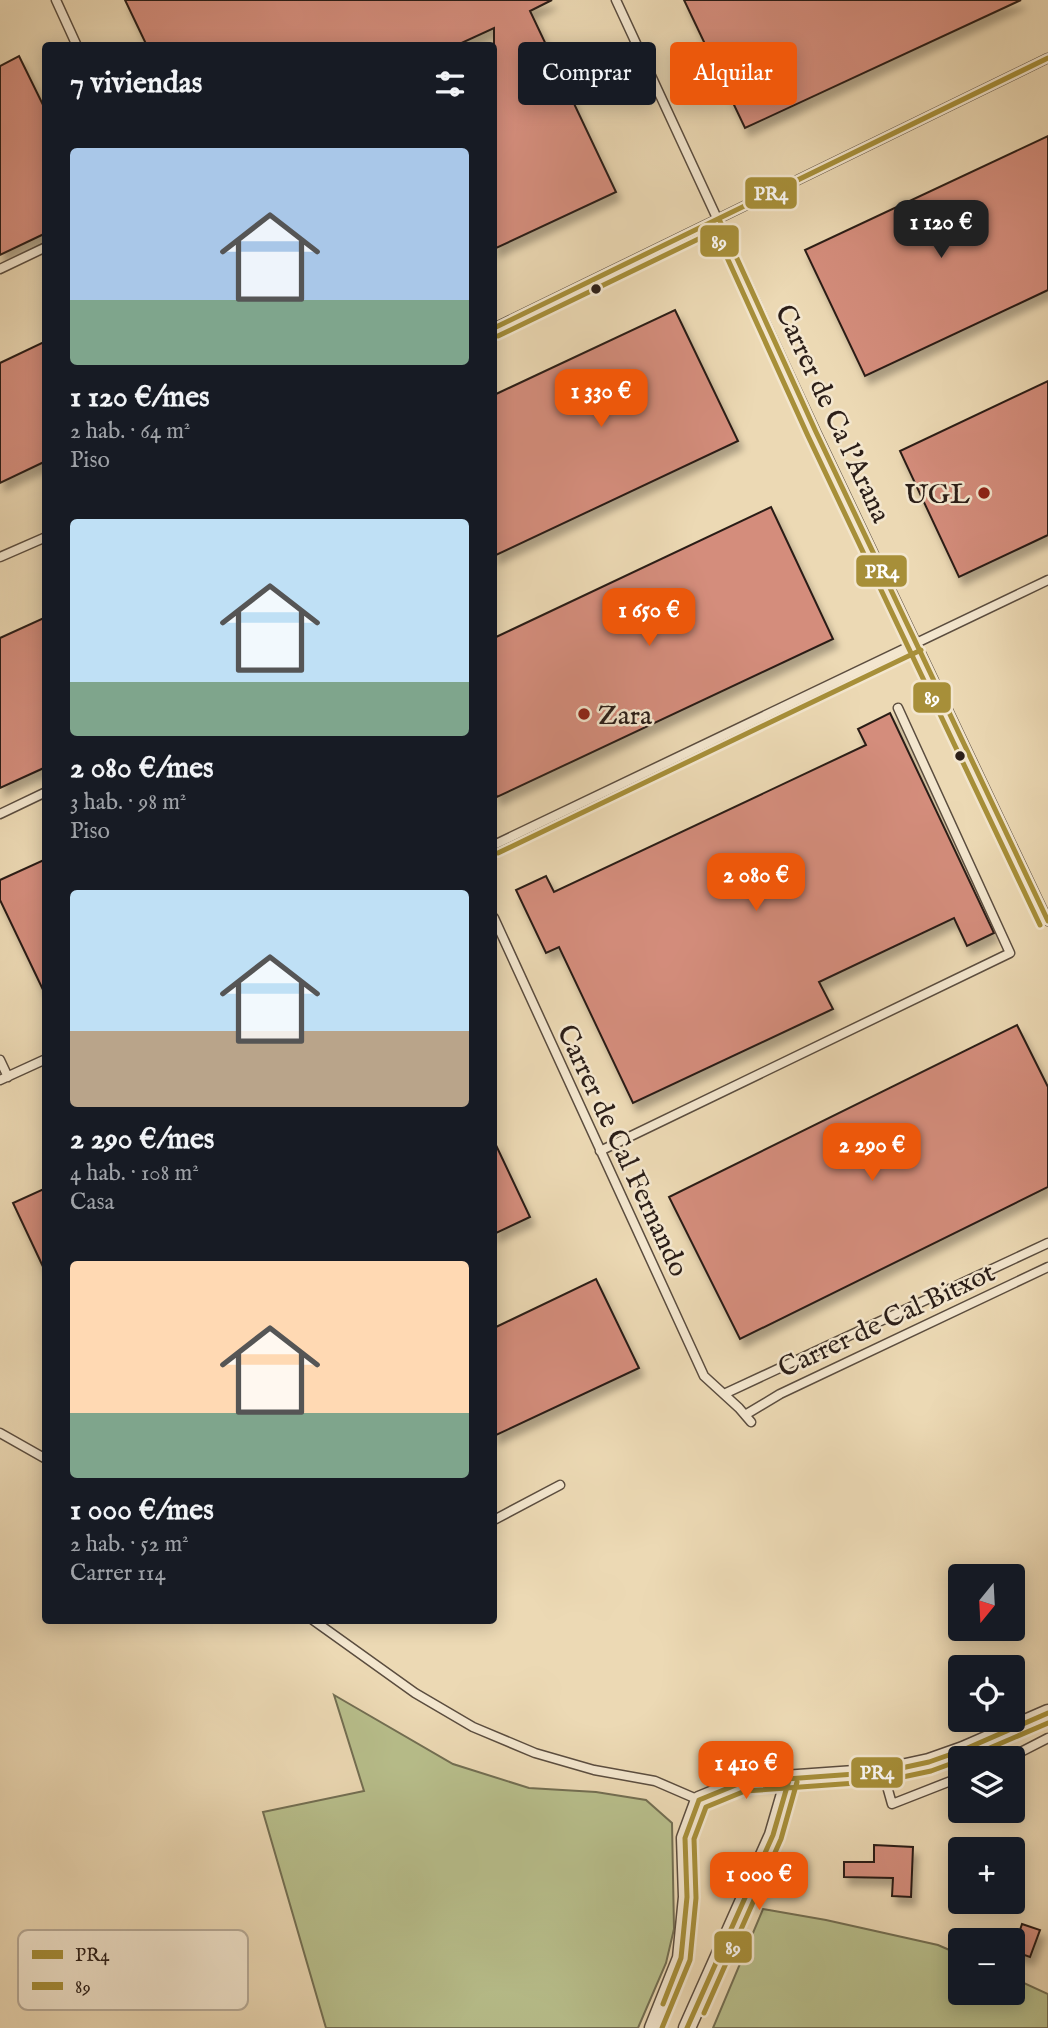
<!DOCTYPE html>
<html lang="es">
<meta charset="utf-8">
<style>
:root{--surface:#171b24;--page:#20242c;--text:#f1f3f6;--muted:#9ea1a6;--accent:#ea580c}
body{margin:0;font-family:"IM FELL English",serif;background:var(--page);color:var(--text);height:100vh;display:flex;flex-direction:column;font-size:26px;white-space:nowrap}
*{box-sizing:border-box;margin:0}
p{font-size:23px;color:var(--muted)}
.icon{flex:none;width:38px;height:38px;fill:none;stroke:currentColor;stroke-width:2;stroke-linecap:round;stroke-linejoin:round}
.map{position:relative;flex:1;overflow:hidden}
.sheet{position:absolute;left:42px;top:42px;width:455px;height:1582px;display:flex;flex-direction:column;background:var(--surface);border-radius:7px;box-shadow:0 4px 18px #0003}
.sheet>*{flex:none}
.hud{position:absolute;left:518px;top:42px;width:424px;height:63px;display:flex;gap:14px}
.needle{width:46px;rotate:198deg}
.tools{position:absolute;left:948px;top:1564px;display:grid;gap:14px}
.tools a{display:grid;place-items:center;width:77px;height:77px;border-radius:7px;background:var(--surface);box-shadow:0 4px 18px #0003;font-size:35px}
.price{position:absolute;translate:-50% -60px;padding:0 16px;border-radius:14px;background:var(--accent);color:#fff;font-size:23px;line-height:46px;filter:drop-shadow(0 2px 4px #0008)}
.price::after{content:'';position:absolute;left:50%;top:42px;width:21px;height:16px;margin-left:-10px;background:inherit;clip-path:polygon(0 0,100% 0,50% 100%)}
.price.current{background:#222;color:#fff}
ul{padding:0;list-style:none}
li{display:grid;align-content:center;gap:14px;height:371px;padding:0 28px}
li span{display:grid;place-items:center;height:217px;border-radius:7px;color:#555}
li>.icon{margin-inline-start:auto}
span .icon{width:126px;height:126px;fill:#fffc;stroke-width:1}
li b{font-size:30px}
h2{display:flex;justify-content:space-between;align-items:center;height:84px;padding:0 28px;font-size:30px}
.pill{padding:0 24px;border-radius:7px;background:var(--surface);box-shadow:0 4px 18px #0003;font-size:24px;line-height:63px}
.pill.current{background:var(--accent);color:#fff}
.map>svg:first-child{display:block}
</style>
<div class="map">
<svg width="1048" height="2028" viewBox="0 0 1048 2028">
<defs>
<filter id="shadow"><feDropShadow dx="4.5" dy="8" stdDeviation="3.5" flood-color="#0004"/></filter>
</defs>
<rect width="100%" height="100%" fill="#ecd9b4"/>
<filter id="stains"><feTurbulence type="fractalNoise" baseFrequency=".00286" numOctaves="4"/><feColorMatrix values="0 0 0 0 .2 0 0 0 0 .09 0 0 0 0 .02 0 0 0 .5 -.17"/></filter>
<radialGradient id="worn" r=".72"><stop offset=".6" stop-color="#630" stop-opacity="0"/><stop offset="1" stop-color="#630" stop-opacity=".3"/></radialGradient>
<path fill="#b8bf8c" stroke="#726e52" stroke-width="2" d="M 334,1695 L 453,1764 L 529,1788 L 596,1792 L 646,1800 L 672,1823 L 674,1929 L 666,1963 L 638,2028 L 326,2028 L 263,1812 L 364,1791 Z
M 763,1909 L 826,1920 L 938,1945 L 961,1955 L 961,1993 L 1013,1993 L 1013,1978 L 1048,1994 L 1048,2028 L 713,2028 Z"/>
<path fill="#d48d7b" stroke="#2b1e18" stroke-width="2" filter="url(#shadow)" d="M 125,0 L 552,0 L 530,11 L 616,192 L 494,249 L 494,28 L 455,46 L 147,46 Z
M 684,0 L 1021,0 L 745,128 Z
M 19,56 L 46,111 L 46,233 L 0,255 L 0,66 Z
M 1048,136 L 1048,290 L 865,376 L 805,250 Z
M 675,310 L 738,441 L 494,556 L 494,395 Z
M 46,341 L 46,461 L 0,483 L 0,363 Z
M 1048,381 L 1048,535 L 959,577 L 900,451 Z
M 771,507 L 833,639 L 497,797 L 494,789 L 494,638 Z
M 46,617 L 46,767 L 0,788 L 0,638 Z
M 890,713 L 994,933 L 967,946 L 954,918 L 819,982 L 833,1009 L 633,1103 L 559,947 L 546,953 L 516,890 L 546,876 L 554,892 L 866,745 L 858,729 Z
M 46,859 L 46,996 L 0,900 L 0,880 Z
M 1017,1025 L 1048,1087 L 1048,1187 L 740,1339 L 669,1197 Z
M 494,1141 L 530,1217 L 494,1234 Z
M 46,1188 L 46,1273 L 13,1203 Z
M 596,1279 L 639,1368 L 494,1436 L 494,1328 Z
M 874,1845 L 913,1847 L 911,1897 L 892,1896 L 893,1878 L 844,1877 L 844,1862 L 874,1862 Z
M 1022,1924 L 1040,1930 L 1030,1957 L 1013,1951 Z"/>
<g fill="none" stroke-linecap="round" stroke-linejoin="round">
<g stroke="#5b4d3f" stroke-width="11">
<path id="lane" d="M 56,0 L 77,46
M 616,0 L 816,432 L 1048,921
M 0,269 L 46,247
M 494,328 L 1048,58
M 0,557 L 46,537
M 0,814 L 46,792
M 494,845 L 1048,580
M 494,918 L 704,1376 L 739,1408 L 751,1422
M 0,1060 L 8,1077
M 0,1080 L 46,1059
M 600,1151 L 1010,953 L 898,708
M 724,1394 L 1048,1243
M 745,1415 L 780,1394 L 1048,1267
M 0,1433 L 46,1459
M 494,1520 L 560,1485
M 313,1620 L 415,1693 L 473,1727 L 535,1753 L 594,1770 L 655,1781 L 699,1800
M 1007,1759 L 1048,1738
M 883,1772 L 892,1804 L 961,1777"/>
</g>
<g stroke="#5b4d3f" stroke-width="19">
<path id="street" d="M 653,2028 L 681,1958 L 687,1897 L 685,1838 L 699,1800 L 743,1782 L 883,1772 L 929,1762 L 963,1750 L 1048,1713
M 687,2028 L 773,1835 L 789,1780"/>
</g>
<use href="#lane" stroke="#f3e6ce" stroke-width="8"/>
<use href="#street" stroke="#f3e6ce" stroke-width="16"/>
<g stroke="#f3e6ce" stroke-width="10">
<path id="bus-1" d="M 719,219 L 816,432 L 1048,921
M 494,328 L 1048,58
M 699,1800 L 743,1782 L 883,1772 L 929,1762 L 963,1750 L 1048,1713
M 663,2004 L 681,1958 L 687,1897 L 685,1838 L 699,1800
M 687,2028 L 773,1835 L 789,1780"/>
</g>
<g stroke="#f3e6ce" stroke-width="10">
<path id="bus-2" d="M 498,336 L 715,231 L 808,436 L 1040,925
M 498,853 L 921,650
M 964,1759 L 1048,1723
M 704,2013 L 781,1839 L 797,1782
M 662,2028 L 690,1960 L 696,1898 L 694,1839 L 706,1807 L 745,1791 L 884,1781 L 931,1771 L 961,1760"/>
</g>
<use href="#bus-1" stroke="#a78f39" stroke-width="5"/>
<use href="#bus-2" stroke="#a78f39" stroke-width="5"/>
</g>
<g fill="#2b1e18" stroke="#f3e6ce" stroke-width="2.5">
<circle cx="596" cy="289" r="6"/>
<circle cx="960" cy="756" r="6"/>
</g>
<g fill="#8f2418" stroke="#f3e6ce" stroke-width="2.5">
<circle cx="984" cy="493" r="7"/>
<circle cx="584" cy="714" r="7"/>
</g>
<g text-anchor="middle" stroke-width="5" stroke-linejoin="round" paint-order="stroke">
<g font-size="28" fill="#2b1e18" stroke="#f3e6ce">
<text transform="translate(834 413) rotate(65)" y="10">Carrer de Ca l'Arana</text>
<text transform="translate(624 1150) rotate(65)" y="10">Carrer de Cal Fernando</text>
<text transform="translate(886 1319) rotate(-25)" y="10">Carrer de Cal Bitxot</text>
</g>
<g font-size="28" fill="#2b1e18" stroke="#f3e6ce" text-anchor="end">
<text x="970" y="503">UGL</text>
<text x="598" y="724" text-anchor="start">Zara</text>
</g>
</g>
<rect x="18" y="1930" width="230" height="80" rx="10" fill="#f3e6ce" stroke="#b7aa97" stroke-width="2"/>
<rect x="32" y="1950" width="31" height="9" fill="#a78f39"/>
<rect x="32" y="1982" width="31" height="8" fill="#a78f39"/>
<g font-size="19" fill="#2b1e18">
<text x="75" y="1961">PR4</text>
<text x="75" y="1993">89</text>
</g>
<g stroke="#f3e6ce" stroke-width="2.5">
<rect x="744" y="176" width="54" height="34" rx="7" fill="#a78f39"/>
<rect x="699" y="224" width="41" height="34" rx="7" fill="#a78f39"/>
<rect x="855" y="554" width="53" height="34" rx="7" fill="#a78f39"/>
<rect x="912" y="681" width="40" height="33" rx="7" fill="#a78f39"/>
<rect x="850" y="1756" width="54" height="33" rx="7" fill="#a78f39"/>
<rect x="713" y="1930" width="40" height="34" rx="7" fill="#a78f39"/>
</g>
<g font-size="19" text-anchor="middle" font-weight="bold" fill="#fff">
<text x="771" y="200">PR4</text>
<text x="719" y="248">89</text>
<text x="882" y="578">PR4</text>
<text x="932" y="704">89</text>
<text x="877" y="1779">PR4</text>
<text x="733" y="1954">89</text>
</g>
<rect width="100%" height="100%" filter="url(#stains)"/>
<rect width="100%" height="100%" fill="url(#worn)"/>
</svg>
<div class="tools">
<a><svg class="needle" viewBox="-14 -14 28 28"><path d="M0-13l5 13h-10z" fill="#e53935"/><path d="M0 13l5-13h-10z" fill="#9ea1a6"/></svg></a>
<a><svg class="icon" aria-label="locate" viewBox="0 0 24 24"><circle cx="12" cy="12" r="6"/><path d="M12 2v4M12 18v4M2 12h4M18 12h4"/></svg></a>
<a><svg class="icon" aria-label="layers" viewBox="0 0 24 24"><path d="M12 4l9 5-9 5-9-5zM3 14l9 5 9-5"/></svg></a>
<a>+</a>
<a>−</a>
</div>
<b class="price current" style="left:941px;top:260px">1 120 €</b>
<b class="price" style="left:601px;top:429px">1 330 €</b>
<b class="price" style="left:649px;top:648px">1 650 €</b>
<b class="price" style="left:756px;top:913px">2 080 €</b>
<b class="price" style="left:872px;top:1183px">2 290 €</b>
<b class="price" style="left:746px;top:1801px">1 410 €</b>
<b class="price" style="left:759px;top:1912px">1 000 €</b>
<div class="hud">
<a class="pill">Comprar</a>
<a class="pill current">Alquilar</a>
</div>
<section class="sheet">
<h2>7 viviendas<svg class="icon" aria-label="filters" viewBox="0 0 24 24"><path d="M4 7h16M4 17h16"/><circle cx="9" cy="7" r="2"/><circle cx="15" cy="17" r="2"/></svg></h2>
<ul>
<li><span style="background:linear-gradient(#a9c7e8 70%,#7fa58c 0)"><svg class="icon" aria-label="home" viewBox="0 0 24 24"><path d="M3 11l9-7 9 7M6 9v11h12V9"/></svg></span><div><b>1 120 €/mes</b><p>2 hab. · 64 m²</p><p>Piso</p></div></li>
<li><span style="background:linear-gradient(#bfe0f5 75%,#7fa58c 0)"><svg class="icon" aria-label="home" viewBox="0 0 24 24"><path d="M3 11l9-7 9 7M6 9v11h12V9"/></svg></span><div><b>2 080 €/mes</b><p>3 hab. · 98 m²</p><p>Piso</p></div></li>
<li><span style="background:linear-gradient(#bfe0f5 65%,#b9a48a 0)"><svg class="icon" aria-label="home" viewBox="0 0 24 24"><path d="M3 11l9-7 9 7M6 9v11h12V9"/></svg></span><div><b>2 290 €/mes</b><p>4 hab. · 108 m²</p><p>Casa</p></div></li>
<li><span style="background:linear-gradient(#ffd9b3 70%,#7fa58c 0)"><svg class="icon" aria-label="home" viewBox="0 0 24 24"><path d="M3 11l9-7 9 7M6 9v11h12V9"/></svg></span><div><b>1 000 €/mes</b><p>2 hab. · 52 m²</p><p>Carrer 114</p></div></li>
</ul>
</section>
</div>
